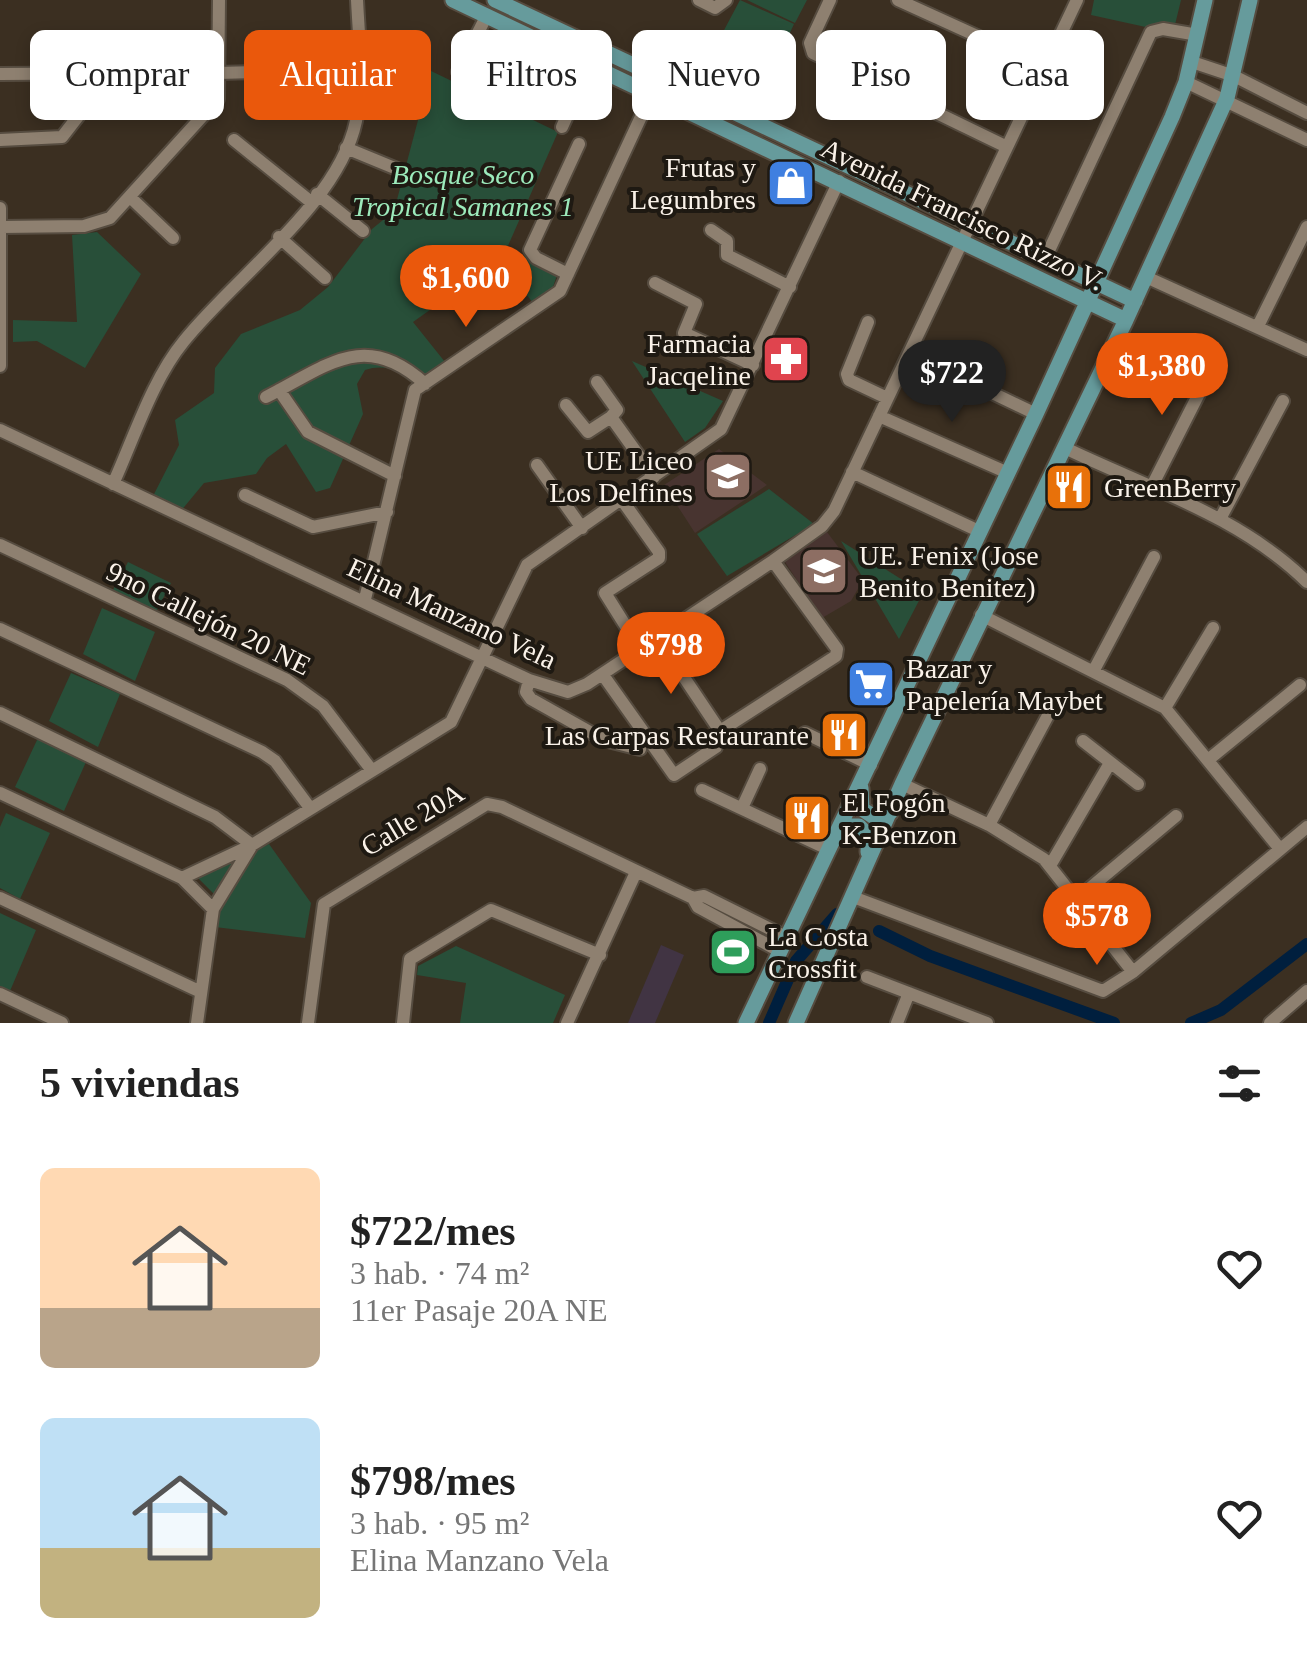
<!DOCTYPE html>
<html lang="es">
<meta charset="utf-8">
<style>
:root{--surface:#fff;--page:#f2f2f2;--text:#222;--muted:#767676;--accent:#ea580c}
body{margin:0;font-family:Georgia,serif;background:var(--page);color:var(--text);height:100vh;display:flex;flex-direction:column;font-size:38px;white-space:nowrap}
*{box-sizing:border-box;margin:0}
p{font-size:32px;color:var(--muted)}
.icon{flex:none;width:55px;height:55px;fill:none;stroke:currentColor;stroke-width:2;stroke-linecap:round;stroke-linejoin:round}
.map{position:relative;height:1023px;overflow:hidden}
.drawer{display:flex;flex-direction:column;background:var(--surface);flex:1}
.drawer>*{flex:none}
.hud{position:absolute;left:30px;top:30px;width:1248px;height:90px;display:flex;gap:20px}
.price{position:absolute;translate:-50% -85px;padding:0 22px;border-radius:35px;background:var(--accent);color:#fff;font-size:32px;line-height:65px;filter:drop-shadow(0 2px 5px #0008)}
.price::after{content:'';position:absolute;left:50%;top:60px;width:30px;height:22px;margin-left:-15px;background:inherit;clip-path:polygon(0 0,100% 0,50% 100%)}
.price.current{background:#222;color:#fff}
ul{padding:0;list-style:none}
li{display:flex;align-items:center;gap:30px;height:250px;padding:0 40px}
li span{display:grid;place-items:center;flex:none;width:280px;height:200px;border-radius:15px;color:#555}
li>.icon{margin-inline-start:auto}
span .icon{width:120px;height:120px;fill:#fffc;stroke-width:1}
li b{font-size:42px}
h2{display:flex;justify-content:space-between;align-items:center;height:120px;padding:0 40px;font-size:42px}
.chip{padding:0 35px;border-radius:15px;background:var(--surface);box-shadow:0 5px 15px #0003;font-size:35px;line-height:90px}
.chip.current{background:var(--accent);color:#fff}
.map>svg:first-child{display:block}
</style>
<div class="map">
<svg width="1307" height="1023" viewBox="0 0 1307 1023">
<rect width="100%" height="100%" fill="#3b2f21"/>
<path fill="#413443" d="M 661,945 L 684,955 L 655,1023 L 628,1023 Z"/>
<path fill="#483430" d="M 719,449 L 767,485 L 695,533 L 664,485 Z
M 827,532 L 863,580 L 851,601 L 822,618 L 785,562 Z"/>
<path fill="#284f39" d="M 740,0 L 794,24 L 753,112 L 696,83 Z
M 747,0 L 807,0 L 795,23 Z
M 1094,0 L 1181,0 L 1173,33 L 1091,15 Z
M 431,71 L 558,132 L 507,248 L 558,272 L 553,287 L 533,303 L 500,260 L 413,322 L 445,362 L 414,383 C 400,369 383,364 365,370 L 357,384 L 363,414 L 330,488 L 316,492 L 286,444 L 267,458 L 256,474 L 204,483 L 180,512 L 152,498 L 179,445 L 175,420 L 214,393 L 215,368 L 241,334 L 300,310 L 328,287 L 372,229 L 394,211 Z
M 97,232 L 141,274 L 85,368 L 37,341 L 13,342 L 13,320 L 77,322 L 72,235 Z
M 632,361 L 723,401 L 705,428 L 685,442 Z
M 769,489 L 814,524 L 727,576 L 697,534 Z
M 841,541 L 923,593 L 899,639 Z
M 128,562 L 171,583 L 156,612 L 113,590 Z
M 102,608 L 155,632 L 135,681 L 83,654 Z
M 71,673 L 120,694 L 98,747 L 49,721 Z
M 38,738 L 86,762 L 64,811 L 15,787 Z
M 6,813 L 50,833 L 20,899 L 0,888 L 0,827 Z
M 269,844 L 311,903 L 305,938 L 215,927 L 219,899 L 198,878 Z
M 0,913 L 36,930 L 10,991 L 0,986 Z
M 456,946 L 565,995 L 553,1023 L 460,1023 L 466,983 L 417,975 L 418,966 Z"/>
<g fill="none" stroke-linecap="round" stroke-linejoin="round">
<path stroke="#001f3e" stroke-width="12" d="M 879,931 L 930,956 L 1114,1023
M 769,1023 L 796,961 L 837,914
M 1191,1023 L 1221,1010 L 1307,944"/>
<g stroke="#564c40" stroke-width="16">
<path id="minor" d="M 699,0 L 715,8 L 726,0
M 830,0 L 810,43 L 813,53 L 1007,147
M 898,0 L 1045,67
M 1192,62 L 1234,76 L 1307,113
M 458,72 L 487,15
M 218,73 L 421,68
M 0,74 L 140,73
M 1186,82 L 1307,140
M 360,95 L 402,100
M 511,100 L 539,41
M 562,127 L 590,65
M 0,140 L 62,137 L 111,74
M 234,140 L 311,202
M 346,148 L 397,169
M 317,194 L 363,231
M 131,198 L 173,238
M 0,208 L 0,366
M 1,227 L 84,226 L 110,218 L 218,99 L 219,0
M 711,230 L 727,241 L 727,255 L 790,287
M 279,237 L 325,278
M 1045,259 L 1151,32 L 1163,29 L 1198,35
M 568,274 L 536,258 L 530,250 L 579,144
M 1146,277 L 1307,350
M 655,283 L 696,304 L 684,333 L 753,365
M 868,322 L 847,374 L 849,380 L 887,398
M 1258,326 L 1307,227
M 909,353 L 1036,414
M 597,382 L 617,410 L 611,417
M 279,390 L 308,432 L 395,476
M 266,397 C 327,366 365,329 425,384
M 566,405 L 588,432 L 611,417 L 654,477
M 879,416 L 1008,473
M 0,430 L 529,680 L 568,692 L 587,684 L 773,561 L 822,526 L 834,511 L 1077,0
M 1065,448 C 1148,488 1240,516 1307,582
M 537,465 L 582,528
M 852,472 L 981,532
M 113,484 C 134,438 152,380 184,341 C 235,277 339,203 356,121 C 364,82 359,40 357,0
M 1151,488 L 1212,368
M 245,495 L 313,527 L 387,512
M 622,500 L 659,552 L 659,558 L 605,593 L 642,652
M 1220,519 L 1283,401
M 0,545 L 287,680 L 323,706 L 370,768
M 365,599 L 415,390 L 560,291 L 652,93
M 981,615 L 1165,708 L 1280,849
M 0,629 L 262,752 L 275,761 L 310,808
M 659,640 L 720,731
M 1094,670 L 1154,557
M 603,675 L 674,775 L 716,747 L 720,731 L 836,656 L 837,649 L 773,561
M 529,680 L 526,692 L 531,699 L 604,740 L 640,749
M 1165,708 L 1213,628
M 0,713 L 215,817 L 252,845 L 213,909 L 197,1023
M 805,733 L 871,765
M 1083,741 L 1138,784
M 1208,760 L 1300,685
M 902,784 L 989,825 L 1044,859 L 1133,972
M 702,790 L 828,849
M 0,793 L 182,878 L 213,909
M 742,808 L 760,769
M 989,825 L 1052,708
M 1051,864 L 1110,763
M 182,878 L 252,845 L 451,722 L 527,565 L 721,429 L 839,181
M 853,897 L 1103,991 L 1133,972 L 1307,827
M 0,898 L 201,992
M 693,898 L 704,896 L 788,938
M 1078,898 L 1176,816
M 867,977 L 987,1023
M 0,994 L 62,1023
M 308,1023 L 324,904 L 487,804 L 502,807 L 693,898 L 698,907 L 781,952
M 403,1023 L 410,959 L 491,910 L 600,955
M 567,1023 L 636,872
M 897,1023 L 909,993
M 1270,1023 L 1307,991"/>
</g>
<g stroke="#564c40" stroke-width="19">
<path id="major" d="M 453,0 L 1126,320
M 495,0 L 1135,301
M 861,788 L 862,809 L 874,817 L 890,813
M 836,833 L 845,826 L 859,826 L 869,836 L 868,852
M 746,1023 L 1036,414 L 1172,117 L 1186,82 L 1205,0
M 796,1023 L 902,784 L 1126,320 L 1227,98 L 1250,0"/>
</g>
<use href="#minor" stroke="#8e8070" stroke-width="12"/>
<use href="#major" stroke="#669b9c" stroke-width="15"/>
</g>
<defs>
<g id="shop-square" transform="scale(2.5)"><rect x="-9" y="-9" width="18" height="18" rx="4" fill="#3f7fe0" stroke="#1e1912"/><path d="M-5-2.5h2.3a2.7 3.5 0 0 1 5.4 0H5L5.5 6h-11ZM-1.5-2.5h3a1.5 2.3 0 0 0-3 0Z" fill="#fff"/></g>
<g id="pharmacy-square" transform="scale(2.5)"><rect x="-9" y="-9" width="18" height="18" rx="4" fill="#e0444e" stroke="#1e1912"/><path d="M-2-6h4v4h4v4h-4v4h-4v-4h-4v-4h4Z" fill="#fff"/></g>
<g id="school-square" transform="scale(2.5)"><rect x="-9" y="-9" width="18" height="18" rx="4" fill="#8d6e63" stroke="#1e1912"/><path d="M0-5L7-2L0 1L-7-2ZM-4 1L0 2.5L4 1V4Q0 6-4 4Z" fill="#fff"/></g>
<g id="restaurant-square" transform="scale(2.5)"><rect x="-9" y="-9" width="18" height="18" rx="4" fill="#e8710a" stroke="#1e1912"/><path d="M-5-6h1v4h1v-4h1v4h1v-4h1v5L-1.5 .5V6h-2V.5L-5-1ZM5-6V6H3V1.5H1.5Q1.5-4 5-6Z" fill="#fff"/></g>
<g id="supermarket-square" transform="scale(2.5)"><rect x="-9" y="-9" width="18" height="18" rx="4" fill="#3f7fe0" stroke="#1e1912"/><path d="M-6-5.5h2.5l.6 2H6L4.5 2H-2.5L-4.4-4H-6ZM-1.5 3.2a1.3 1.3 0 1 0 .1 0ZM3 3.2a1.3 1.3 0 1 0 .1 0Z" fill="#fff"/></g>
<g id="stadium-square" transform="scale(2.5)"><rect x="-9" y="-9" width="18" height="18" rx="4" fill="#2e9e5b" stroke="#1e1912"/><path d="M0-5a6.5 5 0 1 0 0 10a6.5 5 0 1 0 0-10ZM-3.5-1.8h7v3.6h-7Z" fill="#fff"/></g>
</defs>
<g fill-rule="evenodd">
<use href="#shop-square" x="791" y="183"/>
<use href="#pharmacy-square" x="786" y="359"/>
<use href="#school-square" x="728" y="476"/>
<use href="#restaurant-square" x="1069" y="487"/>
<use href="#school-square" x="824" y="571"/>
<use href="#supermarket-square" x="871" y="684"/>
<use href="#restaurant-square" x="844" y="735"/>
<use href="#restaurant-square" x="807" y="818"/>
<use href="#stadium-square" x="733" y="952"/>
</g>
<g text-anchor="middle" stroke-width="8" stroke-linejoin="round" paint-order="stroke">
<g font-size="28" fill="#faf2e9" stroke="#1e1912" text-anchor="start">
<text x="756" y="177" text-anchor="end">Frutas y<tspan x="756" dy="32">Legumbres</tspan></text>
<text x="751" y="353" text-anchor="end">Farmacia<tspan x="751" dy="32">Jacqeline</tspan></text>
<text x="693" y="470" text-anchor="end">UE Liceo<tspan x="693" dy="32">Los Delfines</tspan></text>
<text x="1104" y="497">GreenBerry</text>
<text x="859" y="565">UE. Fenix (Jose<tspan x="859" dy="32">Benito Benitez)</tspan></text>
<text x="906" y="678">Bazar y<tspan x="906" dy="32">Papelería Maybet</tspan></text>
<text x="809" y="745" text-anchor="end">Las Carpas Restaurante</text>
<text x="842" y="812">El Fogón<tspan x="842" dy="32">K-Benzon</tspan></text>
<text x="768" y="946">La Costa<tspan x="768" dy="32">Crossfit</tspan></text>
</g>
<g font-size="28" font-style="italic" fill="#9ceabb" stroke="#1e1912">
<text x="463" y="184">Bosque Seco<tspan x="463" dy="32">Tropical Samanes 1</tspan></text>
</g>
<g font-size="28" fill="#faf2e9" stroke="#1e1912">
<text transform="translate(963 214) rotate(26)" y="10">Avenida Francisco Rizzo V.</text>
<text transform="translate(452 613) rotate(25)" y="10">Elina Manzano Vela</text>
<text transform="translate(209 618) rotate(26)" y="10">9no Callejón 20 NE</text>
<text transform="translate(412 819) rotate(-31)" y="10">Calle 20A</text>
</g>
</g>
</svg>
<b class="price" style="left:466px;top:330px">$1,600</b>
<b class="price" style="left:1162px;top:418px">$1,380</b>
<b class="price current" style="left:952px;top:425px">$722</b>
<b class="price" style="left:671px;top:697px">$798</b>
<b class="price" style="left:1097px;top:968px">$578</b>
<div class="hud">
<a class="chip">Comprar</a>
<a class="chip current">Alquilar</a>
<a class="chip">Filtros</a>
<a class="chip">Nuevo</a>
<a class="chip">Piso</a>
<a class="chip">Casa</a>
</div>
</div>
<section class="drawer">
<h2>5 viviendas<svg class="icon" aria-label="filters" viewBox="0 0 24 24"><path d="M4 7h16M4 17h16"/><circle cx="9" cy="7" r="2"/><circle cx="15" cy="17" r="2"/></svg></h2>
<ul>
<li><span style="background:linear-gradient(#ffd9b3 70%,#b9a48a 0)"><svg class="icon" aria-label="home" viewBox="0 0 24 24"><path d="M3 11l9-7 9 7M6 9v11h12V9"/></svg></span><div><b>$722/mes</b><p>3 hab. · 74 m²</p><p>11er Pasaje 20A NE</p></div><svg class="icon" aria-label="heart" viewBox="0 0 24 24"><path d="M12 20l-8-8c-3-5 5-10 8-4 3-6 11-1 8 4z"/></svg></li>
<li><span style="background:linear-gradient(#bfe0f5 65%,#c2b280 0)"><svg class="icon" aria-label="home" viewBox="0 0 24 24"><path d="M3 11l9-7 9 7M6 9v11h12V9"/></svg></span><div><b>$798/mes</b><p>3 hab. · 95 m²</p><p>Elina Manzano Vela</p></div><svg class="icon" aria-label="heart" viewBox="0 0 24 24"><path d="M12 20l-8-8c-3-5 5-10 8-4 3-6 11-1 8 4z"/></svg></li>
</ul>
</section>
